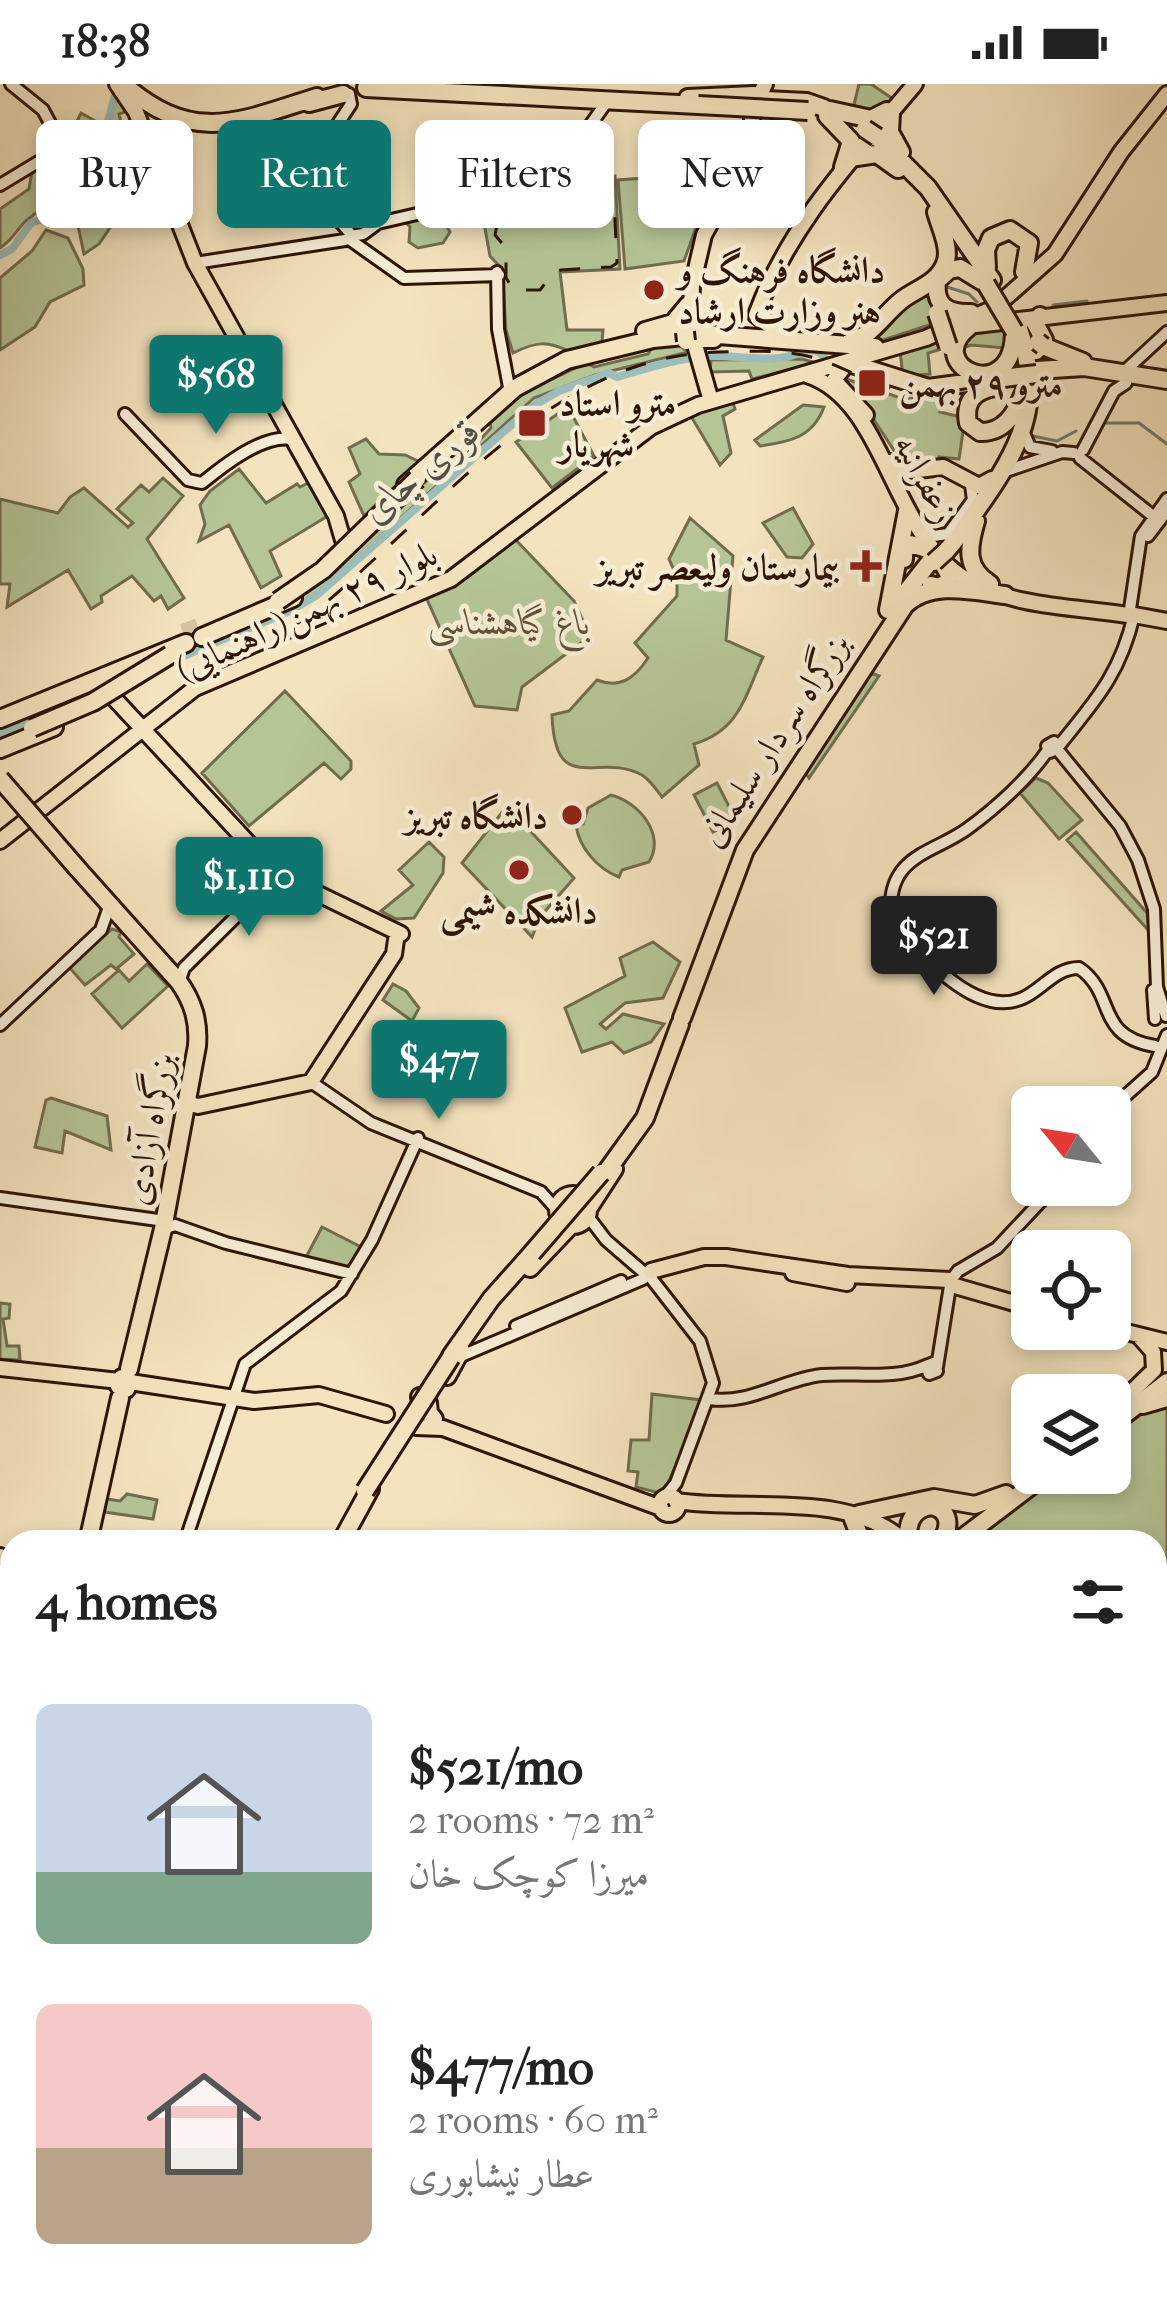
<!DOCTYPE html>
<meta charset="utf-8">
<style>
:root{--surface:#fff;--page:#f2f2f2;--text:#222;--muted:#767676;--accent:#0f766e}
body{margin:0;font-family:"IM FELL French Canon",Amiri,serif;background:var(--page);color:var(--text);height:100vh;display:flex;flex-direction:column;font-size:45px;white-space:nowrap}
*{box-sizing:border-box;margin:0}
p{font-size:39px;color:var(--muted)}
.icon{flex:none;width:66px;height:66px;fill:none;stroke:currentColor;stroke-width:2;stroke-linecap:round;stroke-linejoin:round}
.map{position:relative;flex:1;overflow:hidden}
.panel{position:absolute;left:0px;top:1446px;width:1167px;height:768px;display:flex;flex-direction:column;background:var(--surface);border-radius:36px 36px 0 0;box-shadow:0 6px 18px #0003}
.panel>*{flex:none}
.guide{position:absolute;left:36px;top:36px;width:1095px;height:108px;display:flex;gap:24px}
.needle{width:78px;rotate:300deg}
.controls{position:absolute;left:1011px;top:1002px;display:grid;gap:24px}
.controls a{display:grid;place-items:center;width:120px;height:120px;border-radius:18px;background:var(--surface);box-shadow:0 6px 18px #0003;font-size:60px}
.price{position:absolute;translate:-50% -102px;padding:0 27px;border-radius:12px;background:var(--accent);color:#fff;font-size:39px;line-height:78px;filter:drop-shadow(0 3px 6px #0008)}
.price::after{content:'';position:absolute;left:50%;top:72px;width:36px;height:27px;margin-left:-18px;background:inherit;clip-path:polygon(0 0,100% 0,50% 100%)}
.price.current{background:#222;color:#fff}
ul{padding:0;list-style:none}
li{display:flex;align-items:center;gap:36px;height:300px;padding:0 36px}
li span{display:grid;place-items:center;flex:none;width:336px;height:240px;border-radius:18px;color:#555}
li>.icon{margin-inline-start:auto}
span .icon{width:144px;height:144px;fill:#fffc;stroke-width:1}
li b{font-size:51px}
h2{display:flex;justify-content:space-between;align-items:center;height:144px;padding:0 36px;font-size:51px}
.pill{padding:0 42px;border-radius:18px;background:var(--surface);box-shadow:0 6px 18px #0003;font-size:42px;line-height:108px}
.pill.current{background:var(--accent);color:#fff}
.status{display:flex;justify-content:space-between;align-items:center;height:84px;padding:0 60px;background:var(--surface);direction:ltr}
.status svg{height:33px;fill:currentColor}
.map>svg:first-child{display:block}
</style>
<div class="status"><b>18:38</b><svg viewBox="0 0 49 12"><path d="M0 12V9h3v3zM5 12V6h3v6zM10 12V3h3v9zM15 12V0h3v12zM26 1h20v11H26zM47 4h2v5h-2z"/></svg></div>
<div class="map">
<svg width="1167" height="2214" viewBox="0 0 1167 2214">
<rect width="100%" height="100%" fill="#f3e3be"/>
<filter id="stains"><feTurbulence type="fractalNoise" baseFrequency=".00167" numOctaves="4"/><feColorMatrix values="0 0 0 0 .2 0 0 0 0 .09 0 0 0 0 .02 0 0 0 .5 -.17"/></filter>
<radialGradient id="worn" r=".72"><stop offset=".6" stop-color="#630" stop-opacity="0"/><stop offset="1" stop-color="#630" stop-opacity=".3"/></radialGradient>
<path fill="#b5c596" stroke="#716c4e" stroke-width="3" d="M 859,0 L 871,0 L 893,15 L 878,31 L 853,25 Z
M 118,7 L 131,26 L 119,30 L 124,51 L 135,49 L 160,115 L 142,131 L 116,135 L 99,160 L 84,170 L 72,113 L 99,92 L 103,49 Z
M 81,29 L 97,38 C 87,105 75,98 27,136 C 17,144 16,153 0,164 L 0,125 L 29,105 L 32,87 L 62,68 Z
M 688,91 L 724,92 L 702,127 L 684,177 L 625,185 L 618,96 Z
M 615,92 L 620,185 L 560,188 L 567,246 L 603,246 L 602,258 L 571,268 C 547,257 537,257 513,269 L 506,246 L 502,185 L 490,172 L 482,128 L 475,128 L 475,115 L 505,122 L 545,118 L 567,98 Z
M 439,130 L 450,148 L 443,159 L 418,164 L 409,158 L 410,143 L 404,136 Z
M 46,146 L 68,154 L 83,185 L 84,201 L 50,218 L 35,243 L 0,266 L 0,194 L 32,167 Z
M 933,201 L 957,232 L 871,260 L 864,255 Z
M 981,244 L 1009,245 L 1005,264 L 971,261 L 963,264 L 964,251 Z
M 943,255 L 945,264 L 928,269 L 930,290 L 903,292 L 900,267 Z
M 676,259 L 688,268 L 595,291 L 534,314 L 315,511 L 290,526 L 211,557 L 310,505 L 436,388 L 448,390 L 491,344 L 490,338 L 517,312 L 586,279 L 594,283 L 648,270 L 653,262 Z
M 802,275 L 816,279 L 752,295 L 749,287 L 710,288 L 711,276 Z
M 838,292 L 903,315 L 945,312 L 940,328 L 965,334 L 959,375 L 939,373 L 938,379 L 917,384 L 901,377 L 872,333 Z
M 732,316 L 735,325 L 723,332 L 731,369 L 720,381 L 689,329 Z
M 803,321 L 824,323 C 813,353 790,358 760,362 L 755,356 Z
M 568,323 L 594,372 L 552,404 L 516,358 Z
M 366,355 L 379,370 L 405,371 L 420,378 L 364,432 L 349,398 L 360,390 L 349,364 Z
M 239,385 L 266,419 L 297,400 L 300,403 L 312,397 L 331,430 L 270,467 L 281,492 L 261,504 L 229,441 L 199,457 L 205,440 L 200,421 L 210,407 Z
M 163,394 L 183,412 L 147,455 L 184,514 L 168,525 L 161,512 L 154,517 L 132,492 L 101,512 L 102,518 L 91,525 L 68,486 L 7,523 L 10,500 L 0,500 L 0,415 L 58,429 L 70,413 L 84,404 L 128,443 L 133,439 L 117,425 L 141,401 L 149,408 Z
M 793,424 L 813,460 L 802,474 L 787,473 L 763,439 Z
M 690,434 L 733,472 L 726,556 L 763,573 C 745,612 740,646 694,660 L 699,681 L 662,713 C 656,705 650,696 642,691 C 598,667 555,715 552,631 L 569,627 L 597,596 C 620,605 635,594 648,574 L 635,559 L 677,512 L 677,493 L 669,475 Z
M 515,455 L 574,517 L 590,552 L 522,603 L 517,626 L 475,622 L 425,511 L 468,493 Z
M 874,590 L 879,592 L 809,694 L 803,685 L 867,592 Z
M 285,607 L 351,677 L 351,685 L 341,695 L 324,679 L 249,742 L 202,689 Z
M 1036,694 L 1048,699 L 1082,736 L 1059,755 L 1020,709 Z
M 717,699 L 736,736 L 713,748 L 694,711 Z
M 611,711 C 639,718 666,751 649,778 L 622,786 L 619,793 C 598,785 579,764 576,741 L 583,740 L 588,724 Z
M 507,722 L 574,794 L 540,833 L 532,853 L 462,779 Z
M 1076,748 L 1147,829 L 1149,847 L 1067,756 Z
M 429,758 L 444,773 L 443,789 L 414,834 L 396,835 L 381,827 L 413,801 L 399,786 Z
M 112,845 L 121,848 L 119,853 L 134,870 L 116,885 L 111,881 L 85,901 L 68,882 Z
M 653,858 L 680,878 L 663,914 L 625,919 L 600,940 L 606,945 L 623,930 L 664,940 L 651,958 L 624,969 L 612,958 L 582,968 L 565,924 L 625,892 L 620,874 Z
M 147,880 L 168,902 L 122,944 L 92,910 L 119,886 L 129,897 Z
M 393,900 L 406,907 L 419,924 L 412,937 L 383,916 Z
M 51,1014 L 107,1032 L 111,1066 L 65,1047 L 62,1069 L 35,1063 L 46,1016 Z
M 322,1143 L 363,1164 L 346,1187 L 304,1177 Z
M 0,1219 L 10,1220 L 9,1234 L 3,1235 L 7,1262 L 19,1262 L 20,1276 L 0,1275 Z
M 1167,1293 L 1167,2214 L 340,2214 L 347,2202 L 1155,2202 L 1155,1458 L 952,1458 L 1041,1389 L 1110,1389 L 1110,1336 Z
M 652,1310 L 701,1316 L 703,1321 L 663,1410 L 636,1403 L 638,1388 L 628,1387 L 631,1356 L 649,1356 Z
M 127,1410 L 157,1416 L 153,1435 L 104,1428 L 107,1415 L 120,1417 Z"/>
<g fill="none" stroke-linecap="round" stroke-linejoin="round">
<path stroke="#707971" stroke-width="3" d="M 944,202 L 969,210 L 977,218
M 1053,221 L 1087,217
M 1103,339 L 1139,339 L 1167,360
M 1028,351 L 1057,357 L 1076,347"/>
<path stroke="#9dbdb9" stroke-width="8" d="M 0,171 L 12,165 L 31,139 L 42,135 L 94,87 L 117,5
M 167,579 L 290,527 L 317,511 L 533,322 L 559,307 L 609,289 L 617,293 C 647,284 678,274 710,272 C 734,271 763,278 786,273 C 803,269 815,258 827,277
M 0,650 L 33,638"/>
<path stroke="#d5c4a2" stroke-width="16" stroke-dasharray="16 8" stroke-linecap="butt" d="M 183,548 L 198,542"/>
<g stroke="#2d1405" stroke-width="16">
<path id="secondary" d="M 349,10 L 351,20 L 302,94 L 349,148
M 0,101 L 53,69 L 58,54 L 43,26 L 11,0
M 350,152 L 363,150 L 378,139 L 443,124 L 483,103 L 542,88 L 574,64 L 608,16
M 349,155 L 404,194 L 499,191
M 195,179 L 345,156
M 497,188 L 498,245 L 509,303
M 1127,285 L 1167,248
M 125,330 L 188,396 L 197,398
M 1023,347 L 1030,363 L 1052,367
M 1083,366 L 1114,307 L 1126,299
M 1080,374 L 1153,432
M 1006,387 L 1062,368 L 1074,369
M 197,398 L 202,399 C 224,381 263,350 292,355
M 920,439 L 933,452 L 948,450 L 973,416 L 971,401
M 1148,452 L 1167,427
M 1130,525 L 1141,452 L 1167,415
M 1058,663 C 1094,618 1120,591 1134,531
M 1057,665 L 1054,658 L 1047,662 L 1050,668 L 1057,665 L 1120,742 L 1138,776 L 1154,825 L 1157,903 L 1166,932
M 1048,666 C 1028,695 996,724 967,745 C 934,769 888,771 891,828 C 912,864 974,936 1023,914 C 1043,905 1055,884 1079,884 C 1117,910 1094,952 1155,962
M 179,898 L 184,884 L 279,790
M 1153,906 L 1155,935
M 0,941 L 101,846 L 108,826
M 311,998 L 371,1039 L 541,1108 L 557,1126
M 1110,1050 L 1123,1014 L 1152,988 L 1167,951
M 0,1114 L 158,1136
M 587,1131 L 606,1156 L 642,1187
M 163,1145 L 175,1141 L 226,1159 L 352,1190
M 651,1194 L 700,1257 L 713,1299 L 676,1399 L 664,1414
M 952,1195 L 958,1187 L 997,1164 L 1056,1101
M 516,1242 L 621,1197
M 459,1273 L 643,1195
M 933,1279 L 937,1287 L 929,1290 L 926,1282 Z
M 937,1283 L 950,1202
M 710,1315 C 750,1321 783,1295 822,1291 C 858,1288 894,1297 928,1281
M 185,1458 L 245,1280 L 341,1207 L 372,1156 L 418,1054"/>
</g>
<g stroke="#2d1405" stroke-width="20">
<path id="primary" d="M 117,0 L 136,28 L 195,179 L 336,432 L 343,456
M 976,241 L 1167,219
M 779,249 L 756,231 C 790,139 854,73 915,0
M 690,250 L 692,202 L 704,151 L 742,82 L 755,22 L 765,0
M 845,282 L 834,296 L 866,331
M 807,291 C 886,316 891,451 967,496 C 1012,523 1077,523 1128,531
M 711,317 L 695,261 L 701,256 L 714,256
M 890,378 L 901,388 L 943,383 L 979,402 L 992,395
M 1134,531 L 1167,537
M 112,612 L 277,790 L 401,850
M 0,757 L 195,604 L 451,495 L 651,343 L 698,321 L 926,254 L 994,224 L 1055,170 L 1121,68 L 1167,10
M 186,1019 L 198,1022 L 311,998 L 394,870 L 396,856
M 651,1187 L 704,1173 L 726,1173 L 848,1191 L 950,1196
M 793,1189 L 847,1199
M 955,1202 L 1032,1224
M 1110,1244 L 1167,1258
M 0,1284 L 119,1297
M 130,1298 L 254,1317 L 319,1311 L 386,1330
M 1143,1322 L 1167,1315
M 1110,1329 L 1154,1286 L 1153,1268 L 1138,1251
M 416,1343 L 443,1344 L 661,1424
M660 1421a9 9 0 1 1 18 0a9 9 0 1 1-18 0Z
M 676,1417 C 749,1428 840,1406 901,1454
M 0,1472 L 12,1477
M 0,1755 L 12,1794
M 0,2055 L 12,2062
M 0,2214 L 12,2195"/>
</g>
<g stroke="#2d1405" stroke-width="22">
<path id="highway" d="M 123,0 C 194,62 240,37 317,13
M 366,4 L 698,21
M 759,12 L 765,16 L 807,18 L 824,24
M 688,14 L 754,11
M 309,19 L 343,10
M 830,26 L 871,35 L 887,27
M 891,29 L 890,48 L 901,68
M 827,32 L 851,57 L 843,83
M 877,53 L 928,104 L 992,196
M 850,74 L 877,70 L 898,85
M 987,184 L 986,166 L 991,154 L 1010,146 L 1029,159 L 1024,188
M 971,229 C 948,230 934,222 937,197 L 949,186 L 960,184 L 986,200
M 969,243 C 920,282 1014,325 1014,247
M 645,247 L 673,239 L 688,221
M 850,258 C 875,250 883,230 903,215 C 918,204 940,198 946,177 C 950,162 940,143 936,128
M 1043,262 L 1083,278
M 1036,267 L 1044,256 L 1035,239 L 1040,232
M 849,279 L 928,304 L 1019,292
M 1037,286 L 1084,283 L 1167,296
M 995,303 C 974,307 964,317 968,339 L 980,348 C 1003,349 1015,331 1023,311
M 406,401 L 515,304 L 567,276 L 653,255 L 705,250 L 875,263
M 976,437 C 968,464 965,484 990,500
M 946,467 C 961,451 972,432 985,414 C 1026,355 1042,312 1018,241
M 904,475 L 904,468 L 910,460 L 931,466
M 931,501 L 939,503 L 948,498 L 949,491 L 942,478
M 895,522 L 932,475
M 888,526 L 907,427
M 202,553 L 293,514
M 0,635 L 186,559
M 0,665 L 54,643
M 77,784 L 179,898 C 193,918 199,937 197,962 L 163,1145 L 129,1285
M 682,934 L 745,766 L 905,521 C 931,496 973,507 1005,511
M 604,1091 L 645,1034 L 680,940
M558 1126a15 15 0 1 1 30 0a15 15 0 1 1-30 0Z
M 588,1125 L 614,1085
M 530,1184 L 570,1142
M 451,1272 L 491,1215 L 532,1169
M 447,1292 L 461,1266
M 122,1294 L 130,1298 L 126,1305 L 119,1302 Z
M 420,1313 L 428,1319 L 429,1329 L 434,1335
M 1110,1342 L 1167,1298
M 859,1430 L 934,1414 L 975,1421 L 1006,1410
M 853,1435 L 862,1458
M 88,1458 L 120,1314
M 341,1458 L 370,1405
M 876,1458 L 889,1453
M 909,1458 C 906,1440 912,1425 931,1422 C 951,1426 951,1444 940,1458
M 957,1458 L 1048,1389
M 0,1673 L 12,1658
M 0,1970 L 12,1957
M 345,2214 L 351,2202"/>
</g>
<use href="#secondary" stroke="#f7edd5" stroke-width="10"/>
<use href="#primary" stroke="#f3e3be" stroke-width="14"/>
<use href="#highway" stroke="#f3e3be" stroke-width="16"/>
<path stroke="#2d1405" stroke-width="3" stroke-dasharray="21 21" stroke-linecap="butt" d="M 597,101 L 611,107 L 614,115 L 617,179 L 611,183 L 561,186 L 553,189 L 540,206 L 514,206 L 506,194 L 506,164 L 495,151 L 498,136 L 505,131 L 549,119 L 568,104 Z
M 295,541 C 327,521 352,495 380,470 C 478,381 576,272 718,268 C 750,267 787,265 818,275 C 851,286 879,305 914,309 C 938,311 963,305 986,301"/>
<g stroke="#2d1405" stroke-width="22" stroke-linecap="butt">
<path id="highway-bridge" d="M 698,21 L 808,27
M 865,45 L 877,53
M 986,200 L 1014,247
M 937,229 L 948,262
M 685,248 L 686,257
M 1038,258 L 1043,262
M 1019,292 L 1037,290
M 934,478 L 946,467
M 278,517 L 323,486 L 417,395
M 32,644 L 93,618 L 170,571
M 0,695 L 77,784
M 532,1169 L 601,1089
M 365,1407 L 451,1273"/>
</g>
<use href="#highway-bridge" stroke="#f3e3be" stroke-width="16"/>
</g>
<g fill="#8f2418" stroke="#f7edd5" stroke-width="4.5">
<circle cx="654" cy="206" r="12"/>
<rect x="857" y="284" width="30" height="30" rx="6"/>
<rect x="517" y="324" width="30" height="30" rx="6"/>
<path d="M860 464h12v12h12v12h-12v12h-12v-12h-12v-12h12z"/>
<circle cx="572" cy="731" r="12"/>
<circle cx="519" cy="786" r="12"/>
</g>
<g text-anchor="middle" stroke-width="9" stroke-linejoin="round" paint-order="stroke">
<g font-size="36" font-weight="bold" fill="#2d1405" stroke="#f7edd5" text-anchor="start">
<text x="678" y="198">دانشگاه فرهنگ و<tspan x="678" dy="41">هنر وزارت ارشاد</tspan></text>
<text x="899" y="312">مترو ۲۹ بهمن</text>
<text x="559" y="331">مترو استاد<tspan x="559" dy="41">شهریار</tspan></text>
<text x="839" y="495" text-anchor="end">بیمارستان ولیعصر تبریز</text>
<text x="548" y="744" text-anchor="end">دانشگاه تبریز</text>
<text x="519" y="839" text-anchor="middle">دانشکده شیمی</text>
</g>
<g font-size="36" fill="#2d1405" stroke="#f7edd5">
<text transform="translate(927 394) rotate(62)" y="13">زعفرانیه</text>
<text transform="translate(306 526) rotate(-25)" y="13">بلوار ٢٩ بهمن(راهنمایی)</text>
<text transform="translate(773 655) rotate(-57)" y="13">بزرگراه سردار سلیمانی</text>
<text transform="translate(148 1045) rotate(-80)" y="13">بزرگراه آزادی</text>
</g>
<g font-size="36" font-style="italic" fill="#5d5238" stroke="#f7edd5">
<text x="509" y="550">باغ گیاهشناسی</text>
</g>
<g font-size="39" font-style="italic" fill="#544f44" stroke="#f7edd5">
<text transform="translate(420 385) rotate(-40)" y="14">قوری چای</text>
</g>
</g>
<rect width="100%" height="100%" filter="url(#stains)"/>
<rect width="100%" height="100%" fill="url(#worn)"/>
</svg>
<div class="controls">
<a><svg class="needle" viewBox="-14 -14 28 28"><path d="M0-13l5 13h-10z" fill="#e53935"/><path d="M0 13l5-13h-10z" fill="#767676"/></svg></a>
<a><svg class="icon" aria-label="locate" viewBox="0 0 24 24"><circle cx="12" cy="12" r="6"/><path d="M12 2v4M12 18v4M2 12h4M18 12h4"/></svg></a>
<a><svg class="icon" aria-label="layers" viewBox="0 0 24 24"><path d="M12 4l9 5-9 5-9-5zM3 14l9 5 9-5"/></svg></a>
</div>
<b class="price" style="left:216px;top:353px">$568</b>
<b class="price" style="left:249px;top:855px">$1,110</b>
<b class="price current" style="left:934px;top:914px">$521</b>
<b class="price" style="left:439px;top:1038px">$477</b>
<div class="guide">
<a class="pill">Buy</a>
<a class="pill current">Rent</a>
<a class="pill">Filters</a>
<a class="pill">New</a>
</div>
<section class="panel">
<h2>4 homes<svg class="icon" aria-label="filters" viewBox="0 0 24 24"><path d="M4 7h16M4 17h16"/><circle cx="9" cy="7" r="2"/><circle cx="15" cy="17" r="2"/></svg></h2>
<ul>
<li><span style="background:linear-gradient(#c9d6e8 70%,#7fa58c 0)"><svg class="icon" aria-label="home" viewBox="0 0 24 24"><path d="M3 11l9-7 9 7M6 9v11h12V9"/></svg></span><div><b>$521/mo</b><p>2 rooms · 72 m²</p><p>میرزا کوچک خان</p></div></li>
<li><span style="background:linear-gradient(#f6c9c9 60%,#b9a48a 0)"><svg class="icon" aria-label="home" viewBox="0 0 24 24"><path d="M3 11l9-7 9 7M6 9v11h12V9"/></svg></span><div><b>$477/mo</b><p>2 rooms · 60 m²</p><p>عطار نیشابوری</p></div></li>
</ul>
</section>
</div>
